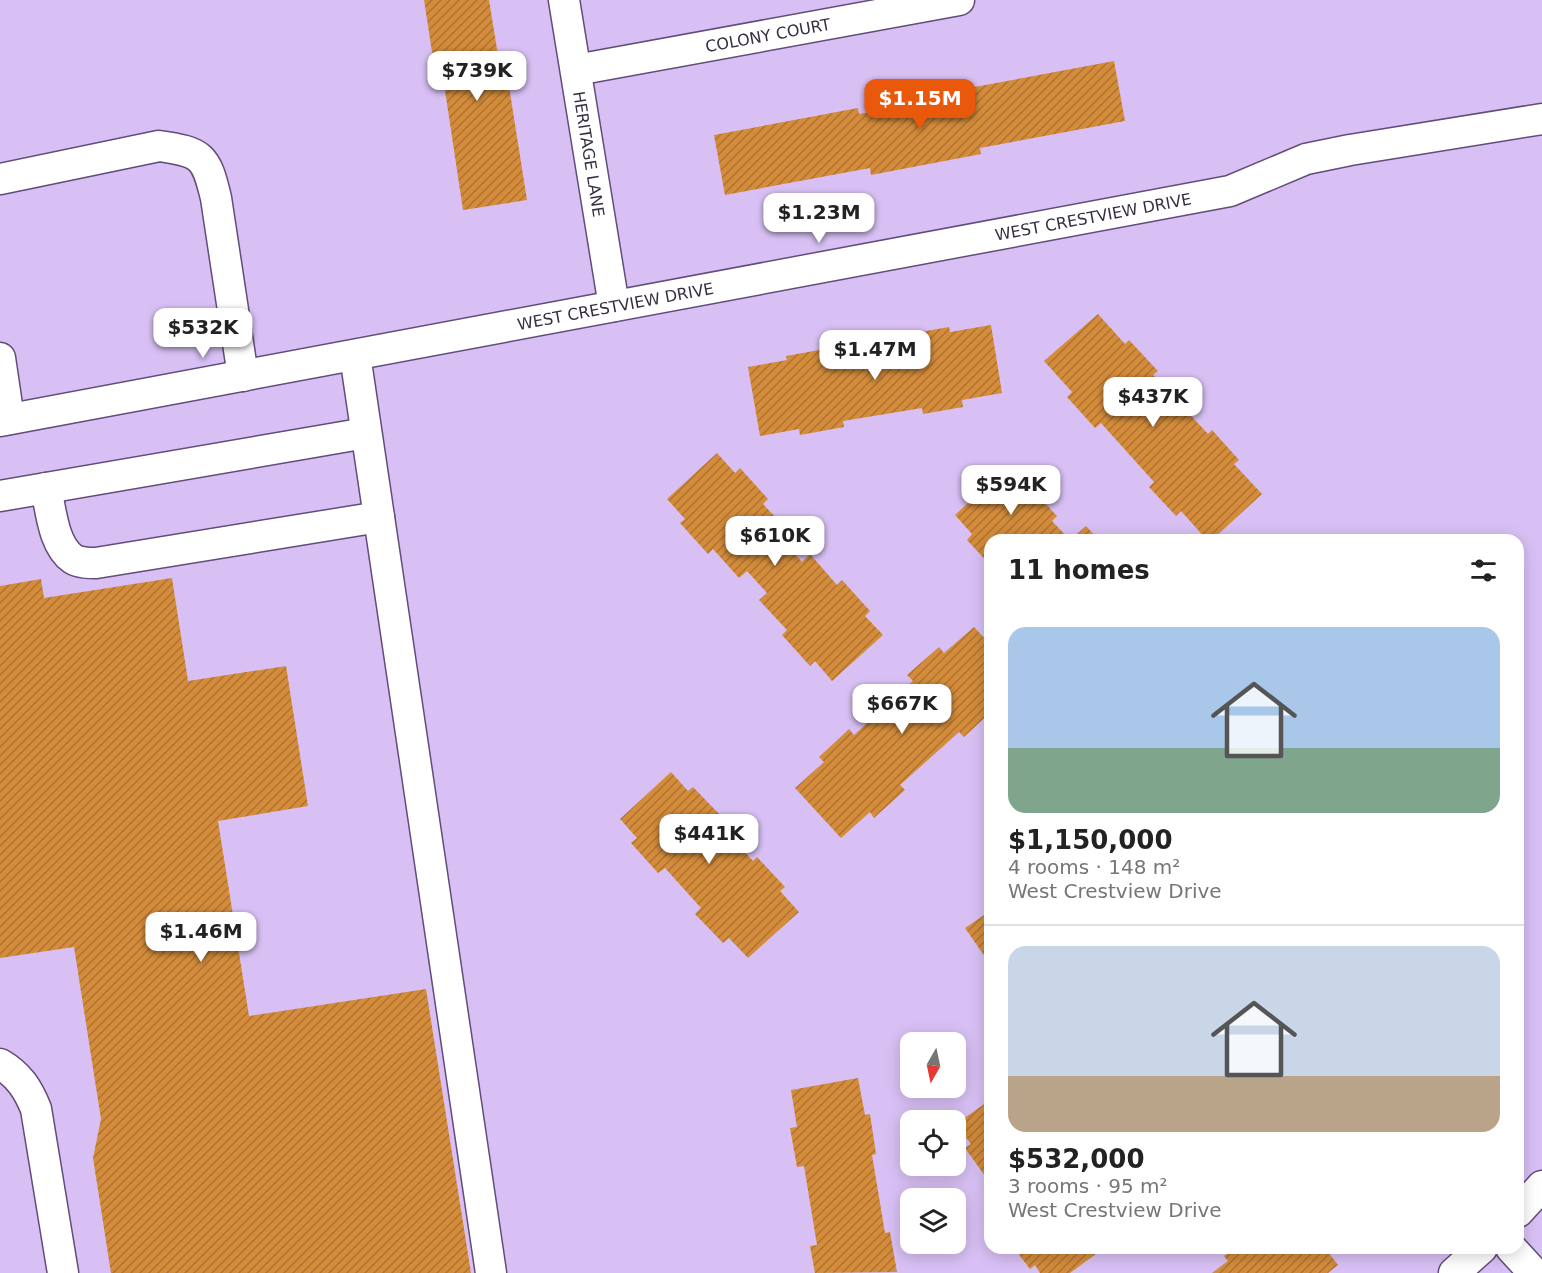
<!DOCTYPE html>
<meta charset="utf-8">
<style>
:root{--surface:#fff;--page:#f6f6f6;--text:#222;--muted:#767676;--line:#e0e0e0;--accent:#ea580c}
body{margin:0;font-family:"DejaVu Sans",sans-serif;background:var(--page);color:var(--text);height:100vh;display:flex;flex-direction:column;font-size:22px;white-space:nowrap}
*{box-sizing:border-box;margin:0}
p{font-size:20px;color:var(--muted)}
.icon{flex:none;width:33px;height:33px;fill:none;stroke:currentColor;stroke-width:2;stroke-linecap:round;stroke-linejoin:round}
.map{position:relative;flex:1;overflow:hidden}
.sheet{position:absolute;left:984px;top:534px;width:540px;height:720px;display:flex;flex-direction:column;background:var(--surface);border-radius:18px;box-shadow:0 3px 15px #0003}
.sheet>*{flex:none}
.needle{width:39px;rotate:189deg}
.controls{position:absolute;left:900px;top:1032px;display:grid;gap:12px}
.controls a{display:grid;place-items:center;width:66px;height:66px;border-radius:12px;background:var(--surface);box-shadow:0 3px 15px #0003;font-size:30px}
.price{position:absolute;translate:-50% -51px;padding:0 14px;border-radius:12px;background:#fff;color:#222;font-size:20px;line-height:39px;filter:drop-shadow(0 2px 3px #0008)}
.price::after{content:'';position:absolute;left:50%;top:36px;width:18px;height:14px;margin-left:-9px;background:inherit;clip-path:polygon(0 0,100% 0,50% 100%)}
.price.selected{background:var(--accent);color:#fff}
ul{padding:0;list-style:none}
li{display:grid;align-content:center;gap:12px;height:318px;padding:0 24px}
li+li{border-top:2px solid var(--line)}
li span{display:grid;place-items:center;height:186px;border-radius:18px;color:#555}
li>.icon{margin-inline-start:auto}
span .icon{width:108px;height:108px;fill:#fffc;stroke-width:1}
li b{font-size:26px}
h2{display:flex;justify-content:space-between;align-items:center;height:72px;padding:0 24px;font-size:26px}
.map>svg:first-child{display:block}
</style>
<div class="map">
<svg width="1542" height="1273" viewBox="0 0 1542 1273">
<defs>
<pattern id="building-hatch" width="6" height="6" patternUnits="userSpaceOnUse" patternTransform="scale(1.5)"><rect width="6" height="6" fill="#d48c3b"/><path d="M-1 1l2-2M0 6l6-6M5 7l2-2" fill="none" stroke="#ad7333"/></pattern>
</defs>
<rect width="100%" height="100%" fill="#d8c0f4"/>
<path fill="url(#building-hatch)" d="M 424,0 L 489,0 L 498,55 L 504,55 L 527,200 L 463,210 L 441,64 L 434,65 Z
M 1114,61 L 1125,121 L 980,148 L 981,154 L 871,175 L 870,168 L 725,195 L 714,135 L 858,108 L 859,114 L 970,94 L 969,88 Z
M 1098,314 L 1125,344 L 1129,340 L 1158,371 L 1153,375 L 1208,434 L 1212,430 L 1239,460 L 1234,464 L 1262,494 L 1212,540 L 1207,540 L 1181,511 L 1176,516 L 1149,487 L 1154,482 L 1101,423 L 1095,428 L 1067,397 L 1072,392 L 1044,361 Z
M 991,325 L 1002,393 L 962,400 L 963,407 L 923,414 L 922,408 L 843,421 L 844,427 L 800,435 L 799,429 L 760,436 L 748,367 L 787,360 L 786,356 L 830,348 L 831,353 L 910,339 L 909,334 L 949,327 L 950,332 Z
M 717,453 L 735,473 L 740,468 L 768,499 L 763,504 L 790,533 L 782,540 L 802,562 L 810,554 L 837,585 L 842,580 L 870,611 L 865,616 L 883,635 L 832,681 L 815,661 L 810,666 L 782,635 L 787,630 L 759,600 L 767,593 L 747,571 L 739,578 L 713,549 L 708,554 L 680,523 L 685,519 L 667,499 Z
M 1005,469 L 1023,488 L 1027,484 L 1057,516 L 1052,521 L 1070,540 L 1086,526 L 1099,540 L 990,540 L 990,565 L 967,540 L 972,534 L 955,515 Z
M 172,578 L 188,681 L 286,666 L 308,806 L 218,821 L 249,1016 L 426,989 L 471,1273 L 111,1273 L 93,1158 L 101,1119 L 74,947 L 0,958 L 0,586 L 41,579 L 44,598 Z
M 974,627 L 990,644 L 990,713 L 964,737 L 959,732 L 900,785 L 905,790 L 874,818 L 870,812 L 841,838 L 795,788 L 824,762 L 819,757 L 849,729 L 854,735 L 913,681 L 907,675 L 939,647 L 944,653 Z
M 671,772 L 688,791 L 693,787 L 722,817 L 717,822 L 753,861 L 757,857 L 785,887 L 780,891 L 799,912 L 748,958 L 729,938 L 723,943 L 695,914 L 701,908 L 665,868 L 658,873 L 631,843 L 637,838 L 620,819 Z
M 990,911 L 990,964 L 965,928 Z
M 858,1078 L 865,1115 L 870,1114 L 876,1154 L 872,1155 L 885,1233 L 890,1232 L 897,1272 L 815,1273 L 810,1246 L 817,1245 L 804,1166 L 797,1167 L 790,1128 L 797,1127 L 791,1090 Z
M 990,1100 L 990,1183 L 965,1148 L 971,1144 L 956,1124 Z
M 1014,1248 L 1104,1248 L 1070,1273 L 1040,1273 L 1035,1265 L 1030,1269 Z
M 1234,1248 L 1325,1248 L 1338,1265 L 1328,1273 L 1212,1273 L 1228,1261 L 1224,1256 Z"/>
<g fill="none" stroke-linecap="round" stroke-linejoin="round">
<g stroke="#624c78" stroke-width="33">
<g id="minor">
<path id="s1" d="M 564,0 L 614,306"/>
<path id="s2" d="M 576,70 L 959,0"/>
<path d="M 0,179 L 159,146 C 202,152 206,156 216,198 L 243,376"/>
<path d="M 355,355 L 491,1273"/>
<path d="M 0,358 L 9,419"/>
<path id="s3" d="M 0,421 L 1230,191 L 1306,159 L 1350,150 L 1542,119"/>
<path d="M 46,488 C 51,510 53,545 73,559 C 80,563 89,563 96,563 L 379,517"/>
<path d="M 0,496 L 366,433"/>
<path d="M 0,1064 C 19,1075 28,1089 36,1109 L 63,1273"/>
<path d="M 1518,1212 L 1542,1186"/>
<path d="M 1511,1248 L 1534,1273"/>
<path d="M 1454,1273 L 1482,1248"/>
</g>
</g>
<use href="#minor" stroke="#fff" stroke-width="30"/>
</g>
<g text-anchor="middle" stroke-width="6" stroke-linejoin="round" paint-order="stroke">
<g font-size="16" fill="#372d41" stroke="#e3cff9">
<text dy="6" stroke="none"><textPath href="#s2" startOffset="195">COLONY COURT</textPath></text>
<text dy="6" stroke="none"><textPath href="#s1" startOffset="156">HERITAGE LANE</textPath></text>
<text dy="6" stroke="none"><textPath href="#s3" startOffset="1112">WEST CRESTVIEW DRIVE</textPath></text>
<text dy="6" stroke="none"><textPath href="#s3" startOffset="626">WEST CRESTVIEW DRIVE</textPath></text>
</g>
</g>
</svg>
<div class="controls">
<a><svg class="needle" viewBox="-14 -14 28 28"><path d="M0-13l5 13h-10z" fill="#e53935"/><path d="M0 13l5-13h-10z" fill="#767676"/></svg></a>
<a><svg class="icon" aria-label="locate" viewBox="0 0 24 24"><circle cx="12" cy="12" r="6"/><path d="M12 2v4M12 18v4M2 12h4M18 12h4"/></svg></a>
<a><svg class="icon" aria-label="layers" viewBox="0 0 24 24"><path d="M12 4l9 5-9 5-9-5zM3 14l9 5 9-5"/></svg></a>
</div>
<b class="price" style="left:477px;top:102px">$739K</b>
<b class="price selected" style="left:920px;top:130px">$1.15M</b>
<b class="price" style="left:819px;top:244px">$1.23M</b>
<b class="price" style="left:203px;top:359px">$532K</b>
<b class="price" style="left:875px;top:381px">$1.47M</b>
<b class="price" style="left:1153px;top:428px">$437K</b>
<b class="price" style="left:1011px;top:516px">$594K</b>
<b class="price" style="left:775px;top:567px">$610K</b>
<b class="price" style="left:902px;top:735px">$667K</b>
<b class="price" style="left:709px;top:865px">$441K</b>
<b class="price" style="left:201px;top:963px">$1.46M</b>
<section class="sheet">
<h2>11 homes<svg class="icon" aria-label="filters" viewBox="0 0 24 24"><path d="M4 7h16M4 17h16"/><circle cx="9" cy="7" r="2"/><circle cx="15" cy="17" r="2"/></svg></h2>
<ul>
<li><span style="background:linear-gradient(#a9c7e8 65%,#7fa58c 0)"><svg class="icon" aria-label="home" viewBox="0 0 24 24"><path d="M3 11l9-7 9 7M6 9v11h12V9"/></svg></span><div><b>$1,150,000</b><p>4 rooms · 148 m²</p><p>West Crestview Drive</p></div></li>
<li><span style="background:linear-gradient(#c9d6e8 70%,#b9a48a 0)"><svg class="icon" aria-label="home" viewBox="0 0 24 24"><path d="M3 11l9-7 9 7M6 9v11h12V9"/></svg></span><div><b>$532,000</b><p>3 rooms · 95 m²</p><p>West Crestview Drive</p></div></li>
</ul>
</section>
</div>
